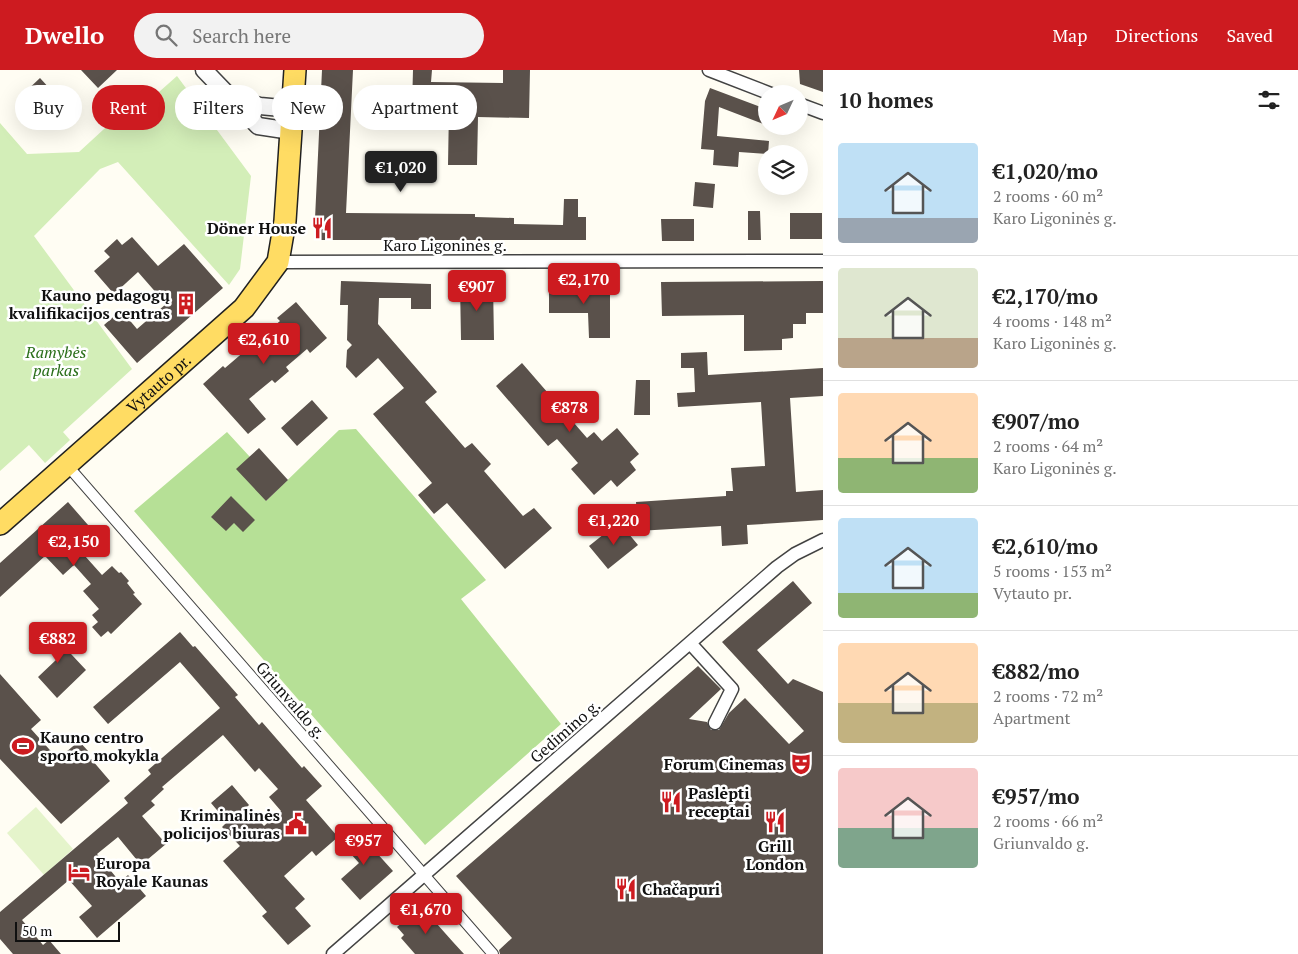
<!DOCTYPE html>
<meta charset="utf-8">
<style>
:root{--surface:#fff;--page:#f2f2f2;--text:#222;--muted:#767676;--line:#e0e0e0;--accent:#cd1b20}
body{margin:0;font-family:"PT Serif",serif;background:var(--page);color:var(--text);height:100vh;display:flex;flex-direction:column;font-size:19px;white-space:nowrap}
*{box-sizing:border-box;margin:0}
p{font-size:16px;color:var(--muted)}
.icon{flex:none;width:28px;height:28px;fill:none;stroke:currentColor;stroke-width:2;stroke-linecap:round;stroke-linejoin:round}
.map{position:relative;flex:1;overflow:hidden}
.drawer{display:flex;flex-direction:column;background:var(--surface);width:475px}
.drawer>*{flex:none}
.top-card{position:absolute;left:15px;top:15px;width:475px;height:45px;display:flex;gap:10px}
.needle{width:32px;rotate:226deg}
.buttons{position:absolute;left:758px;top:15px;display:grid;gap:10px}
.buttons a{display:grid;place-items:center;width:50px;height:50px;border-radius:50%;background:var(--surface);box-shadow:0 5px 20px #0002;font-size:25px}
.scale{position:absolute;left:15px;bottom:12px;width:105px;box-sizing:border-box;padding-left:5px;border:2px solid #101010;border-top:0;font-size:14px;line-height:18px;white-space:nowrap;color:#101010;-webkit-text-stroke:4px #fff;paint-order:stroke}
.price{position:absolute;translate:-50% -42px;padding:0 11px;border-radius:5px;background:var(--accent);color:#fff;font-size:16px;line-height:32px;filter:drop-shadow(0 1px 2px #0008)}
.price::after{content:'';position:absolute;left:50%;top:30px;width:15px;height:11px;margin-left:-8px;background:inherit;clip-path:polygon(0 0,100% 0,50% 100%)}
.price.on{background:#222;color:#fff}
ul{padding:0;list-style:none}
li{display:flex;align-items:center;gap:15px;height:125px;padding:0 15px}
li+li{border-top:1px solid var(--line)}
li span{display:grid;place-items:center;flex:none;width:140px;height:100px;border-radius:5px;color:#555}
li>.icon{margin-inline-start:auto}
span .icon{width:60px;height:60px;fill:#fffc;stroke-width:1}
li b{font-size:21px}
h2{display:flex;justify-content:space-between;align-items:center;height:60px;padding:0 15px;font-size:21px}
.tag{padding:0 18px;border-radius:22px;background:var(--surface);box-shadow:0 5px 20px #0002;font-size:18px;line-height:45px}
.tag.on{background:var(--accent);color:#fff}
header{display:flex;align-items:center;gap:30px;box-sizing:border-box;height:70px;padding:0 25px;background:var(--accent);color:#fff}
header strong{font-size:24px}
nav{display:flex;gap:28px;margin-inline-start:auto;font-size:18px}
.search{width:350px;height:45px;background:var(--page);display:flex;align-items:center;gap:12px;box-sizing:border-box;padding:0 18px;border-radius:28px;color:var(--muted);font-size:19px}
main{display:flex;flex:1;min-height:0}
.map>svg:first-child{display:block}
</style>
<header>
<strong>Dwello</strong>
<div class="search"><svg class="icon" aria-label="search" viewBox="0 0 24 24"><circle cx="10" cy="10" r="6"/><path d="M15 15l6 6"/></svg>Search here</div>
<nav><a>Map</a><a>Directions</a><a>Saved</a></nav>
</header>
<main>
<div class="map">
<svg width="823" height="884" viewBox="0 0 823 884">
<rect width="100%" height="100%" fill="#fffdf3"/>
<path fill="#d3eeb8" d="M 177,6 L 251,106 L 240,199 L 229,215 L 118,92 L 100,99 L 34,166 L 132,299 L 63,362 L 70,370 L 45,393 L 29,375 L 0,401 L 0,53 L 27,84 L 79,82 L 116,48 L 123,54 Z"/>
<path fill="#b6e096" d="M 356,359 L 486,510 L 461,529 L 561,654 L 425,775 L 134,441 L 227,362 L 250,387 L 266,431 L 339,360 Z"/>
<path fill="#e5f4cb" d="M 36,737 L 73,779 L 44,805 L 7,763 Z"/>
<path fill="#5a514b" d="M 81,0 L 117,0 L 98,18 Z
M 322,0 L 353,0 L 346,143 L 475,144 L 475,147 L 514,148 L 514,154 L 563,155 L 564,129 L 578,129 L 578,147 L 586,147 L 586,170 L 314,170 Z
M 413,0 L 432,0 L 431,12 L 503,13 L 503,0 L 530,0 L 529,48 L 478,47 L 477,95 L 448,95 L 449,38 L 412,37 Z
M 799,0 L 823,0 L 823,22 L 800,14 Z
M 40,8 L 72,43 L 55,60 L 22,25 Z
M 710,18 L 766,39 L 766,55 L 719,37 L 717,66 L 769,71 L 768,84 L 739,82 L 738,97 L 713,95 L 714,80 L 701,79 L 705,31 Z
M 695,112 L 715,114 L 713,138 L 693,136 Z
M 748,141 L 760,141 L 761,170 L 748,170 Z
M 790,143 L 822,143 L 822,169 L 790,169 Z
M 661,149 L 694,149 L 694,171 L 662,171 Z
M 132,167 L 158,196 L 184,174 L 223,218 L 137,293 L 104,255 L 121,240 L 137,259 L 166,234 L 138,202 L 114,224 L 94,201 L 110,187 L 104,181 L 117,169 L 122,175 Z
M 341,211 L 431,214 L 431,239 L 411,239 L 411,228 L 379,228 L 378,254 L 437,322 L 425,332 L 465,378 L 472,373 L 491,394 L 484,401 L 523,446 L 534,438 L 552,458 L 505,499 L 447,433 L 434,444 L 418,425 L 432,413 L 373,344 L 404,318 L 378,288 L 356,308 L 346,297 L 347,280 L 352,275 L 347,270 L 348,235 L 340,235 Z
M 823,211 L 823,243 L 806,243 L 806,254 L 793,254 L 793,268 L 782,269 L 782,280 L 744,281 L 744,245 L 662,246 L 661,212 Z
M 460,214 L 493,214 L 494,270 L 461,270 Z
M 549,214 L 610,214 L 610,268 L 589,268 L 588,243 L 549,243 Z
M 296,232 L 327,268 L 310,283 L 307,279 L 286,297 L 289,301 L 275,313 L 272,310 L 249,329 L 266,349 L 248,364 L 203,314 L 223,296 L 225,298 L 280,251 L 277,248 Z
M 707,282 L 708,305 L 823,298 L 823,326 L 790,328 L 796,422 L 823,420 L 823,450 L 747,455 L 748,474 L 722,476 L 721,456 L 638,461 L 636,432 L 726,426 L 726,421 L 733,421 L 731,398 L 765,396 L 761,332 L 678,337 L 677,323 L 695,322 L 694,298 L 681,298 L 681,283 Z
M 522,293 L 587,368 L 594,362 L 602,371 L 617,358 L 639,384 L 630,392 L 636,400 L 617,417 L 611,410 L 594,425 L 571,399 L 578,393 L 557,369 L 548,376 L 496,316 Z
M 636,310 L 650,310 L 650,345 L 634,345 Z
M 312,330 L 328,348 L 297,376 L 281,358 Z
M 259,378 L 288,410 L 266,431 L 236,399 Z
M 231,426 L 255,450 L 243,462 L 234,453 L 226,461 L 211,447 Z
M 68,432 L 102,471 L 85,486 L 102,505 L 112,496 L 119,503 L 121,502 L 129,511 L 127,513 L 135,523 L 133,524 L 142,534 L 111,564 L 108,561 L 101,567 L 92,557 L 98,552 L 92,545 L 99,539 L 83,521 L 91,514 L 74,495 L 63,505 L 45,486 L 0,527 L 0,493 Z
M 619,452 L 638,475 L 608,499 L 589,476 Z
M 793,511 L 812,533 L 757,580 L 788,614 L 793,609 L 823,622 L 823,884 L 500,884 L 499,880 L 512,868 L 456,806 L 698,596 L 721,619 L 689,649 L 707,652 L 711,660 L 719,660 L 729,643 L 745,628 L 789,674 L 804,661 L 722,572 Z
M 43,554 L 86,600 L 57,628 L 38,607 L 57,589 L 33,562 Z
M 180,562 L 193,577 L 195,576 L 238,625 L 235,627 L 259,655 L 262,652 L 302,698 L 304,696 L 322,716 L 306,730 L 338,767 L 316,786 L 312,781 L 284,806 L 305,829 L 295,838 L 311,856 L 288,875 L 262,846 L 267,842 L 223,791 L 240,776 L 222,757 L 227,752 L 211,733 L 232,715 L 249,735 L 247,737 L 264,756 L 281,741 L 269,727 L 278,719 L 259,698 L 255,702 L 223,665 L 162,717 L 164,719 L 151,731 L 155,735 L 142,746 L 166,774 L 141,795 L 118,767 L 97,784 L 120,812 L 128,805 L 146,826 L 97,868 L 79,847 L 92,836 L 69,810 L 22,850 L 43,875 L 49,870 L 61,884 L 13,884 L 0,869 L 0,842 L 128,733 L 124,728 L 151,704 L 148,700 L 220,638 L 180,592 L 108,654 L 93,637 Z
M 0,604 L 41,650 L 31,659 L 58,689 L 79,671 L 88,681 L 86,683 L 110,711 L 61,754 L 0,689 Z
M 356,760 L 393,801 L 360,830 L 341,809 L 359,793 L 341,773 Z
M 421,836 L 453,872 L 464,884 L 415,884 L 401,868 L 404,865 L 397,857 Z"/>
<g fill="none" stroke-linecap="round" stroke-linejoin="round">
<g stroke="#434343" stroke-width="12">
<path id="pedestrian" d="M 67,395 L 493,884"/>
</g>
<g stroke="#434343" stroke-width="15">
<path id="minor" d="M 709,0 L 771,24
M 799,34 L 823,43
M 278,192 L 823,191
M 690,573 L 732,619 L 715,653
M 333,884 L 777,497 L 795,484 L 823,470"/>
</g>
<g stroke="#434343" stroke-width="19">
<path id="tertiary" d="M 204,0 L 258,56 L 291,61
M 229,27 L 260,36 L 292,39"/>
</g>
<g stroke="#212121" stroke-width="24">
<g id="primary">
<path id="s1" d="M 0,454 L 244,238 L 278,192 L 285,151 L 295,0"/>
</g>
</g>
<use href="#pedestrian" stroke="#fff" stroke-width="10"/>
<use href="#minor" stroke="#fff" stroke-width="12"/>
<use href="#tertiary" stroke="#fff" stroke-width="16"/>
<use href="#primary" stroke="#ffdc63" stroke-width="21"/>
</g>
<defs>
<g id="restaurant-bare" transform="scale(1.725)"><path d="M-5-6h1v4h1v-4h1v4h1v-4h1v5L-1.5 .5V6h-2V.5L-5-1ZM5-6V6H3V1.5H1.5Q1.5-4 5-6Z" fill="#cd1b20" stroke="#fff" stroke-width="2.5" paint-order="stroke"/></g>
<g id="building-bare" transform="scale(1.725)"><path d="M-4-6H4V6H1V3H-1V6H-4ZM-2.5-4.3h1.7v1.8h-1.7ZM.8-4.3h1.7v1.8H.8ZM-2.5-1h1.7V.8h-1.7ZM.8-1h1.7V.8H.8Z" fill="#cd1b20" stroke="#fff" stroke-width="2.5" paint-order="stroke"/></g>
<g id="stadium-bare" transform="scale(1.725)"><path d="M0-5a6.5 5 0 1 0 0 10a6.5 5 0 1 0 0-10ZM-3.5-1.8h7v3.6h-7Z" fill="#cd1b20" stroke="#fff" stroke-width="2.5" paint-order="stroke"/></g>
<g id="theatre-bare" transform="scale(1.725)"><path d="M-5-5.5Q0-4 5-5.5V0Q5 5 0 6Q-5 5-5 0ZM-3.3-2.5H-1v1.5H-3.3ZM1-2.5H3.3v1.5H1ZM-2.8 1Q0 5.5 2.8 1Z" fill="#cd1b20" stroke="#fff" stroke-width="2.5" paint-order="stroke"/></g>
<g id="civic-bare" transform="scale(1.725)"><path d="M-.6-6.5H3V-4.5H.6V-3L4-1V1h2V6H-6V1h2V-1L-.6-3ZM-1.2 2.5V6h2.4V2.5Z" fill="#cd1b20" stroke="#fff" stroke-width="2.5" paint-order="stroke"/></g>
<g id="hotel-bare" transform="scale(1.725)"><path d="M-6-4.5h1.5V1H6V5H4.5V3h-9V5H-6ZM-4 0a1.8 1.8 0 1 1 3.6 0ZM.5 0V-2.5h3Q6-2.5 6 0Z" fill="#cd1b20" stroke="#fff" stroke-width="2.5" paint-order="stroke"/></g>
</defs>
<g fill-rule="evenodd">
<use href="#restaurant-bare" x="322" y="158"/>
<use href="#building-bare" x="186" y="234"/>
<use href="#stadium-bare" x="23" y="676"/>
<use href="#theatre-bare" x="801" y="694"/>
<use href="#restaurant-bare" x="671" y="732"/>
<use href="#restaurant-bare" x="775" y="752"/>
<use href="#civic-bare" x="296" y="754"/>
<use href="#hotel-bare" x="79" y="802"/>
<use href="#restaurant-bare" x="626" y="819"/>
</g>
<g text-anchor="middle" stroke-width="5" stroke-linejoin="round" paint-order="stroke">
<g font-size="16" font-weight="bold" fill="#101010" stroke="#fff" text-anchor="end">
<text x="306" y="164">Döner House</text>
<text x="170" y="231">Kauno pedagogų<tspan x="170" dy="18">kvalifikacijos centras</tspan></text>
<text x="40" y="673" text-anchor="start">Kauno centro<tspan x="40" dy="18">sporto mokykla</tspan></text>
<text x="784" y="700">Forum Cinemas</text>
<text x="688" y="729" text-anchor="start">Paslėpti<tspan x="688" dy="18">receptai</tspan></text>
<text x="280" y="751">Kriminalinės<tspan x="280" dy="18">policijos biuras</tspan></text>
<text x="775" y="782" text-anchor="middle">Grill<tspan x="775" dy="18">London</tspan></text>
<text x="96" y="799" text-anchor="start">Europa<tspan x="96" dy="18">Royale Kaunas</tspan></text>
<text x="642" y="825" text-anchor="start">Chačapuri</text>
</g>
<g font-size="16" fill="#101010" stroke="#fff">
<text x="445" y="181">Karo Ligoninės g.</text>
<text dy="6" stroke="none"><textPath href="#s1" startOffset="212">Vytauto pr.</textPath></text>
<text transform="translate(291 630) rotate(49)" y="6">Griunvaldo g.</text>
<text transform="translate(565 661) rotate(-41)" y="6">Gedimino g.</text>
</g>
<g font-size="16" font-style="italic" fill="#296e19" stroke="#fff">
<text x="56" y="288">Ramybės<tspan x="56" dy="18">parkas</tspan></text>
</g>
</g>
</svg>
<div class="buttons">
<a><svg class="needle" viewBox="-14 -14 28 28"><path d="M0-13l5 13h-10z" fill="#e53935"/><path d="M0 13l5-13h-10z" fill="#767676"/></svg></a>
<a><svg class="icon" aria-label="layers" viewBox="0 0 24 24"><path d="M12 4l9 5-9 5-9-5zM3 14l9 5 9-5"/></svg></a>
</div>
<div class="scale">50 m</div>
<b class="price on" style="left:401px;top:123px">€1,020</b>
<b class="price" style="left:584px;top:235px">€2,170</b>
<b class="price" style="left:477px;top:242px">€907</b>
<b class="price" style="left:264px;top:295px">€2,610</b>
<b class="price" style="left:570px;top:363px">€878</b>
<b class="price" style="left:614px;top:476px">€1,220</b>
<b class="price" style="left:74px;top:497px">€2,150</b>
<b class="price" style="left:58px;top:594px">€882</b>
<b class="price" style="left:364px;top:796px">€957</b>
<b class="price" style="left:426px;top:865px">€1,670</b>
<div class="top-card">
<a class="tag">Buy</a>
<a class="tag on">Rent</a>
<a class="tag">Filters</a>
<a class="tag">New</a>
<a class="tag">Apartment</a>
</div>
</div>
<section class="drawer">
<h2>10 homes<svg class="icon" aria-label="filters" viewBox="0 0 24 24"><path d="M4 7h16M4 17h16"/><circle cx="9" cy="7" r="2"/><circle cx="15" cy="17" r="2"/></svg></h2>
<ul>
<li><span style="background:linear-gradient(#bfe0f5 75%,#9aa5b1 0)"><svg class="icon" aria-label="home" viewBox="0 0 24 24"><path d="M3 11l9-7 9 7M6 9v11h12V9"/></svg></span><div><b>€1,020/mo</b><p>2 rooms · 60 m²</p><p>Karo Ligoninės g.</p></div></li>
<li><span style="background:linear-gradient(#dfe7d0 70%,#b9a48a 0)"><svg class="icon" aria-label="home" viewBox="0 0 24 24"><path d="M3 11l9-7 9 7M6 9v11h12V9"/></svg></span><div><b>€2,170/mo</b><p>4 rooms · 148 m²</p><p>Karo Ligoninės g.</p></div></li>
<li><span style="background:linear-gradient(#ffd9b3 65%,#8fb573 0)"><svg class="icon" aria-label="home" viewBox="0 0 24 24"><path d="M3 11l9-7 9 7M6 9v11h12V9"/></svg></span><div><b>€907/mo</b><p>2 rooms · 64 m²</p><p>Karo Ligoninės g.</p></div></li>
<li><span style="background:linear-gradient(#bfe0f5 75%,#8fb573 0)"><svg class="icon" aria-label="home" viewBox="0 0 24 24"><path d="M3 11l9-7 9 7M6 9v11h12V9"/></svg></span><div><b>€2,610/mo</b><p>5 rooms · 153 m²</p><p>Vytauto pr.</p></div></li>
<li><span style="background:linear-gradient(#ffd9b3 60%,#c2b280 0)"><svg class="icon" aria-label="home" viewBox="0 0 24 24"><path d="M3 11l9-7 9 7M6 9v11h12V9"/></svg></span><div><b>€882/mo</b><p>2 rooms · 72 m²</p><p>Apartment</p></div></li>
<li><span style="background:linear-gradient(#f6c9c9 60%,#7fa58c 0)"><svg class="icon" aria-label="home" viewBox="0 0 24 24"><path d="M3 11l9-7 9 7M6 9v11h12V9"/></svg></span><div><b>€957/mo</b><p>2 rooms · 66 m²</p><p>Griunvaldo g.</p></div></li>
</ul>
</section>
</main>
